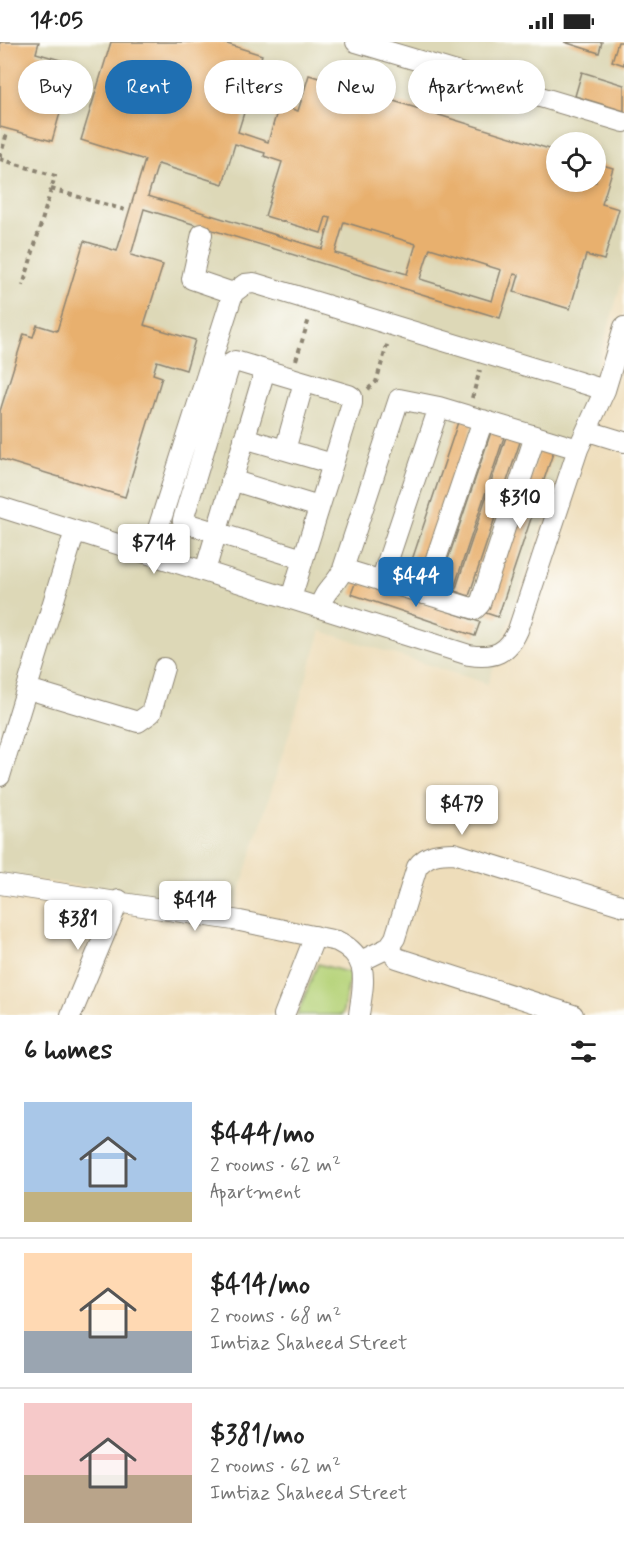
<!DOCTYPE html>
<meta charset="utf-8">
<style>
:root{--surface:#fff;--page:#f2f2f2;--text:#222;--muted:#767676;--line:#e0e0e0;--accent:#1f6fb2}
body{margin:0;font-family:Mynerve,sans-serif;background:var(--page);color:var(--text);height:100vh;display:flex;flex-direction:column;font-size:22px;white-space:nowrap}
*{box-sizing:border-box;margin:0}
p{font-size:20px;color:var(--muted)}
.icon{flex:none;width:33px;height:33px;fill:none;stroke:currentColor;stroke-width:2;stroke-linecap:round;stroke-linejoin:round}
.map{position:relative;height:973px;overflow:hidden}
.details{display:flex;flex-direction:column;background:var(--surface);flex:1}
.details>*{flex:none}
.top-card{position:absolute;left:18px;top:18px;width:588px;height:54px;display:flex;gap:12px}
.fabs{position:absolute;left:546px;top:90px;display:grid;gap:12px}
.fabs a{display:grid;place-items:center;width:60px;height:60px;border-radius:50%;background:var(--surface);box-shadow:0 3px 9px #0003;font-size:30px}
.price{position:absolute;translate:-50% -51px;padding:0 14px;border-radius:6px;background:#fff;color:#222;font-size:20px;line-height:39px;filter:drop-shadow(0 2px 3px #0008)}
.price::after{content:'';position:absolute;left:50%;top:36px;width:18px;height:14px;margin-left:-9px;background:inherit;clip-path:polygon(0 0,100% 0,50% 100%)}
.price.current{background:var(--accent);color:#fff}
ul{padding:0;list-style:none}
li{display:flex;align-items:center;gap:18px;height:150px;padding:0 24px}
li+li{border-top:2px solid var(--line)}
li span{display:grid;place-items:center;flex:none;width:168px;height:120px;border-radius:0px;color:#555}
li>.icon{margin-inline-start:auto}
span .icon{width:72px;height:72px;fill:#fffc;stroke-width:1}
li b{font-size:26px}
h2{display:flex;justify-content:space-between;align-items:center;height:72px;padding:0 24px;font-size:26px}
.chip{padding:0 21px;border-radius:27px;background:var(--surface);box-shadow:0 3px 9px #0003;font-size:21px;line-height:54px}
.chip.current{background:var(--accent);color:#fff}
.status{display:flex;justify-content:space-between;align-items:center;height:42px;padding:0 30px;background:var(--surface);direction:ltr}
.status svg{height:16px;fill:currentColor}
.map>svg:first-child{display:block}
</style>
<div class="status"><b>14:05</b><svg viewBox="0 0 49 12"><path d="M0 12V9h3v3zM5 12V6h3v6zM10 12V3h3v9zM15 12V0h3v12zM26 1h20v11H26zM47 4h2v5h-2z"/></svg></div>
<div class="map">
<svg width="624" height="973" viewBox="0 0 624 973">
<rect width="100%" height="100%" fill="#fdfcf7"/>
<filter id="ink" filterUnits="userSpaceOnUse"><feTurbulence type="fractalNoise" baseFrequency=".0167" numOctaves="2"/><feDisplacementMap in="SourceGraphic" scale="12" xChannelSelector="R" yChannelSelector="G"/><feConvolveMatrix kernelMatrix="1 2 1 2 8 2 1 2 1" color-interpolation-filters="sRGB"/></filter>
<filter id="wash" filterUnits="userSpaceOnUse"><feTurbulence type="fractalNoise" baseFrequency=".008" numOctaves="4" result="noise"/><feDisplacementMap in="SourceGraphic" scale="24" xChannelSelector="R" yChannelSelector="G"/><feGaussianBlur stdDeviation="1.35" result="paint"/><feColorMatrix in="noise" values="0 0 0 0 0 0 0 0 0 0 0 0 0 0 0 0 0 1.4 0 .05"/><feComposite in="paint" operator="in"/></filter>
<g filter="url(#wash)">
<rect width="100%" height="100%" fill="#eeddba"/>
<path fill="#ddd8b7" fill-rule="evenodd" d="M 0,0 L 624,0 L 624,232 L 600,314 L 488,642 L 321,589 L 235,865 L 0,833 ZM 556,100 L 596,100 L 596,140 L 556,140 Z"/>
<path fill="#b6d379" stroke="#707f52" stroke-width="1.5" d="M 318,922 L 351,931 L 342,973 L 297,973 Z"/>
<g id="blocks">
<path fill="#e8b06e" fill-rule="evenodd" d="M 0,0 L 39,0 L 36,11 L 74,22 L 52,99 L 0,85 Z
M 111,0 L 221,0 L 262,13 L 238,90 L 268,100 L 279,63 L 298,69 L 309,33 L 556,109 L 556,140 L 596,140 L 596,121 L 613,126 L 602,162 L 619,167 L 604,218 L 586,213 L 570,267 L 514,250 L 519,233 L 514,232 L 500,276 L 144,167 L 131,213 L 163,223 L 144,283 L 195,298 L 186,328 L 157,319 L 153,332 L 162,335 L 125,455 L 0,417 L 0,369 L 24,292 L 33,295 L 37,283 L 57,289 L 84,199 L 117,209 L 145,118 L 81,98 ZM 235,102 L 265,111 L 264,114 L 282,120 L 265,174 L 321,191 L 326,175 L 331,176 L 322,207 L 148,154 L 158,122 L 223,142 ZM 344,180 L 416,202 L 407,232 L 335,211 ZM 430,206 L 501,228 L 492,259 L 420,237 Z
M 564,0 L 602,0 L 599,11 Z
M 618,0 L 624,0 L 624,23 L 612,19 Z
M 582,30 L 624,43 L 624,69 L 575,54 Z
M 459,377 L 473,381 L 421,538 L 407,533 Z
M 492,387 L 505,392 L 453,549 L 439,544 Z
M 507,392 L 521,397 L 469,554 L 455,549 Z
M 541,404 L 554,408 L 498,575 L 486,571 Z
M 356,539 L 480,580 L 475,594 L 351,552 Z"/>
</g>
</g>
<g filter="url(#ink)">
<use href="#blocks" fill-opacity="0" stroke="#8c8472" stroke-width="1.5"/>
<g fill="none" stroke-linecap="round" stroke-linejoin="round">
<g stroke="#8c8472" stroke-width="22">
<path id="minor" d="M 356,0 L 624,80
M 202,192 L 192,237 L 233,251
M 265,328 L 235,319 L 230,322 L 183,478 L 189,482 L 303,517
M 304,340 L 285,408 L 333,422
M 588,389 L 624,400
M 244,396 L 285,408
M 231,438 L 319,465
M 0,465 L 469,613 C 494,617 508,611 518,588 L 578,407 L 605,348 L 624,285
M 150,512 L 233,251 L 245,242 L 254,241 L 605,348
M 343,527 L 475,567 L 480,562 L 535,394
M 205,529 L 265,328 L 349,353 L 352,355 L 352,361 L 291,556
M 381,539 L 439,365
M 424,552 L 483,378
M 320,564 C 325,546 337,543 343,527 L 399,357 L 439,365 L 578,407
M 28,647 L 138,680 L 151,671 L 164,626
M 0,734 L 75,489
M 0,842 L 240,879 L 337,899 C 372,916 363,941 359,973
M 388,906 L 397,916 L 573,973
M 361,919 L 388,906 L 395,896 L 417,825 C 427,812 439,811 454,811 L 624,864
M 71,973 L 119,858
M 284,973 L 315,894"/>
</g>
<path stroke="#8c8472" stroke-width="4" stroke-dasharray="4.5 4.5" stroke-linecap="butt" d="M 0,115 L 7,91
M 0,117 L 55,134 L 23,244
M 51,147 L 125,168
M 296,318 L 309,277
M 368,347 L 376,340 L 388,300
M 472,356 L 480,328"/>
<use href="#minor" stroke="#fff" stroke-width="20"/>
</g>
</g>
</svg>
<div class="fabs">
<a><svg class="icon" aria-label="locate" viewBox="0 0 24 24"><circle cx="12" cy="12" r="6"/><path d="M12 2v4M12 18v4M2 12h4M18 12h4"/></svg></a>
</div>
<b class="price" style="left:520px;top:488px">$310</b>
<b class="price" style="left:154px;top:533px">$714</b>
<b class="price current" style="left:416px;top:566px">$444</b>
<b class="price" style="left:462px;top:794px">$479</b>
<b class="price" style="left:195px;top:890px">$414</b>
<b class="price" style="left:78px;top:909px">$381</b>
<div class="top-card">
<a class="chip">Buy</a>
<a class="chip current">Rent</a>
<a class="chip">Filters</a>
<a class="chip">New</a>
<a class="chip">Apartment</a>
</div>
</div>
<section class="details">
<h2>6 homes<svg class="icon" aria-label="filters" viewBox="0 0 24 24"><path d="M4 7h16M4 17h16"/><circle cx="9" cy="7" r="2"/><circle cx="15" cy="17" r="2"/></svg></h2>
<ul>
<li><span style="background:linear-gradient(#a9c7e8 75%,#c2b280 0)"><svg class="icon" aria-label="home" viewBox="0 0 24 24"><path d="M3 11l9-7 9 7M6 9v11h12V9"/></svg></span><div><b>$444/mo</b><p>2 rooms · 62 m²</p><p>Apartment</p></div></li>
<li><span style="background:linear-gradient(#ffd9b3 65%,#9aa5b1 0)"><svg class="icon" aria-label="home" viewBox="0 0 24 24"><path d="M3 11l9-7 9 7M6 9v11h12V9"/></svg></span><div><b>$414/mo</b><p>2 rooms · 68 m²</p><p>Imtiaz Shaheed Street</p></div></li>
<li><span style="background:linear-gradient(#f6c9c9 60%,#b9a48a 0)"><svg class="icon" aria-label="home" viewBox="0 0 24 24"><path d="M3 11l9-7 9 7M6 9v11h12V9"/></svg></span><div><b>$381/mo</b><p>2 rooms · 62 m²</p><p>Imtiaz Shaheed Street</p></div></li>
</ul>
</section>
